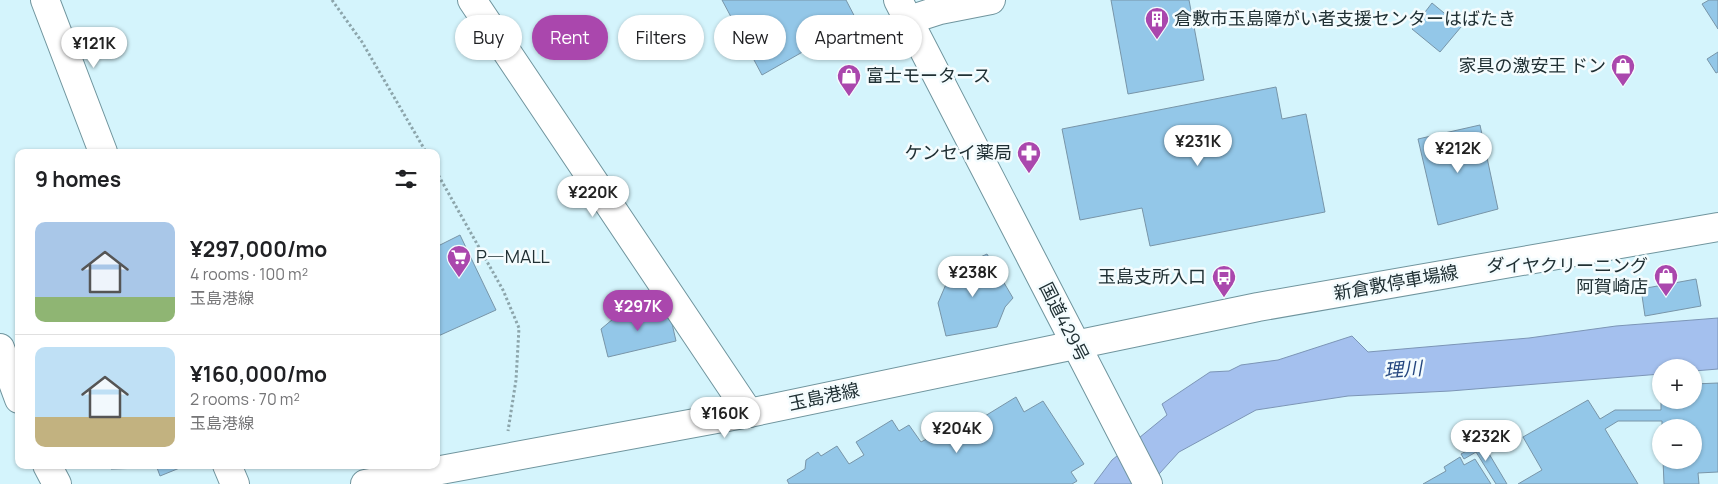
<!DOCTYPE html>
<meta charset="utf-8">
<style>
:root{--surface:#fff;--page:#f2f2f2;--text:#202124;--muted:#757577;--line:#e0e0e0;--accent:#aa47ad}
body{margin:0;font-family:Manrope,"Noto Sans JP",sans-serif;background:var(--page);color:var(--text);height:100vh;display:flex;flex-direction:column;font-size:19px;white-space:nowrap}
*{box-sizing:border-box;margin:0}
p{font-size:16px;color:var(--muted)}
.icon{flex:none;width:28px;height:28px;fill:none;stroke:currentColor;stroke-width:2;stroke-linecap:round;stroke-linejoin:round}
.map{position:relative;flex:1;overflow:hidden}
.side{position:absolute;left:15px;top:149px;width:425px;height:320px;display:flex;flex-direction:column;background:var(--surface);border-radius:10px;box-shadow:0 1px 4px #0004}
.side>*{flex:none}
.banner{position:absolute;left:455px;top:15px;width:475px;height:45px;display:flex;gap:10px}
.buttons{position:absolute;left:1652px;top:359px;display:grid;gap:10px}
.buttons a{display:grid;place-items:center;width:50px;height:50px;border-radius:50%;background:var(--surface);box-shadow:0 1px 4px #0004;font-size:25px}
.price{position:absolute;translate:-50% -42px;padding:0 11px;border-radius:18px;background:#fff;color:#222;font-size:16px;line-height:32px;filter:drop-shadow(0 1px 2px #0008)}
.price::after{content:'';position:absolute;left:50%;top:30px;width:15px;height:11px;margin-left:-8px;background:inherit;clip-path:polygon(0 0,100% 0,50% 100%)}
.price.active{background:var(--accent);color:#fff}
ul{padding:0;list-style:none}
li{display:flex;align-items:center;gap:15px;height:125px;padding:0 20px}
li+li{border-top:1px solid var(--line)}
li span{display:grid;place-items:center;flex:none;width:140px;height:100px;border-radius:10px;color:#555}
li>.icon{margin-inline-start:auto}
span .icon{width:60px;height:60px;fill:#fffc;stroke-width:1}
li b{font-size:21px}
h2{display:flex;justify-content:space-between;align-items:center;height:60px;padding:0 20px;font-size:21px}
.tag{padding:0 18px;border-radius:22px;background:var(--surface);box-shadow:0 1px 4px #0004;font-size:18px;line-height:45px}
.tag.active{background:var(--accent);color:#fff}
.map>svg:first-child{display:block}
</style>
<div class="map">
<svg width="1718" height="484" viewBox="0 0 1718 484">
<rect width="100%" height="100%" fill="#d4f4fc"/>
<path fill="#a4c0ee" stroke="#7c95b6" d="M 1718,318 L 1718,369 L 1694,371 L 1694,368 L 1661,368 L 1661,374 L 1450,391 L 1348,396 L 1256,410 L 1179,452 L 1150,484 L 1094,484 L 1112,460 L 1167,415 L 1162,404 L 1210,372 L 1229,371 L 1241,365 L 1278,360 L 1352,336 L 1368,352 L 1529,338 L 1616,326 Z"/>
<path fill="#93c7e8" stroke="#7895a8" d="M 722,0 L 846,0 L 857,21 L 762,75 Z
M 1111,0 L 1189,0 L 1204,80 L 1128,94 Z
M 1709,0 L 1718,0 L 1718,29 L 1702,4 Z
M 1432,3 L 1461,27 L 1440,52 L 1412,29 Z
M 1718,52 L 1718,72 L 1716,73 L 1707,59 Z
M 1276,87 L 1282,119 L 1306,114 L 1325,212 L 1150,246 L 1142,208 L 1080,220 L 1062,129 Z
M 1480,125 L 1498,209 L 1438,225 L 1418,139 Z
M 460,235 L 496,310 L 436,337 L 436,247 Z
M 987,254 L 1013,298 L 1005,307 L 997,327 L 946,336 L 938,303 L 952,270 Z
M 1696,279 L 1701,306 L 1645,316 L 1641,289 Z
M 668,306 L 676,341 L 608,357 L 601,329 L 613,319 Z
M 1718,383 L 1718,472 L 1698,473 L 1699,484 L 1664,484 L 1663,460 L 1694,460 L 1694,428 L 1662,428 L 1662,421 L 1618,421 L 1605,429 L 1638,484 L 1518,484 L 1542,470 L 1523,437 L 1588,400 L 1600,419 L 1615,410 L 1661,410 L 1661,385 L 1661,400 L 1694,400 L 1694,384 Z
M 1016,397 L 1024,412 L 1043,401 L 1084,464 L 1071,472 L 1077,481 L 1072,484 L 789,484 L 787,480 L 805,469 L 806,460 L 818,452 L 821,456 L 837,446 L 849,464 L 864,455 L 856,442 L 892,420 L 899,431 L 909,425 L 921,442 L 972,415 L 985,416 Z
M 1482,442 L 1507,484 L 1496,484 L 1476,452 L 1464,459 L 1461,454 Z
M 1460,457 L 1464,465 L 1475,459 L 1491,484 L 1423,484 L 1446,471 L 1444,467 Z
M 109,465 L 142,465 L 144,468 L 111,469 Z
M 156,465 L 187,465 L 160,476 Z"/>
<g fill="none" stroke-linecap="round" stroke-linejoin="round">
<g stroke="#70959e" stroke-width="30">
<path id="street" d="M 45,0 L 103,152
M 472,0 L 749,413
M 909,20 L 940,10 L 991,0
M 0,348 L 19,399
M 47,465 L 57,484
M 227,465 L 235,484"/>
</g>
<g stroke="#70959e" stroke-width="30">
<path id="secondary" d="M 365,484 L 749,413 L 1075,345"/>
</g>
<g stroke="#70959e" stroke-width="30">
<path id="primary" d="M 1075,345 L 1258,307 L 1718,227"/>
</g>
<g stroke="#70959e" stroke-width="30">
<path id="highway" d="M 898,0 L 1148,484"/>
</g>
<path stroke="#8ca5ab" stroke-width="3" stroke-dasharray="2.5 2.5" stroke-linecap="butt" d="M 332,0 L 362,42 L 426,152
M 436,171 L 503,290 L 519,328 L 516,380 L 508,431"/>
<use href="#street" stroke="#fff" stroke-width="28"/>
<use href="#secondary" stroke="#fff" stroke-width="28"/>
<use href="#primary" stroke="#fff" stroke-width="28"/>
<use href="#highway" stroke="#fff" stroke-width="28"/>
</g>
<defs>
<g id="building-pin" transform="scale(1.25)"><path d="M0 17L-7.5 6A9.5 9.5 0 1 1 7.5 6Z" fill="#aa47ad" stroke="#f4fcfe"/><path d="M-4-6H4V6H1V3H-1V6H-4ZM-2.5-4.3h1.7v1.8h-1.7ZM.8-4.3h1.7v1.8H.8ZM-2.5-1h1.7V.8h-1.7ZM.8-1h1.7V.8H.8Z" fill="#fff"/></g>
<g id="shop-pin" transform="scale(1.25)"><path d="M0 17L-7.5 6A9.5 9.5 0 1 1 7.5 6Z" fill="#aa47ad" stroke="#f4fcfe"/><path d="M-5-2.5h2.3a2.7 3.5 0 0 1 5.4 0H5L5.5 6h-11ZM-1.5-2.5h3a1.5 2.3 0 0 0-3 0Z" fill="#fff"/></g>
<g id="pharmacy-pin" transform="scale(1.25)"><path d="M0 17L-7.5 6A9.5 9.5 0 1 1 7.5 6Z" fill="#aa47ad" stroke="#f4fcfe"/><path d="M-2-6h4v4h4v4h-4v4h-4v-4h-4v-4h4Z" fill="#fff"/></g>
<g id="supermarket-pin" transform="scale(1.25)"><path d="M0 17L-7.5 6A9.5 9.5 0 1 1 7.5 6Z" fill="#aa47ad" stroke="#f4fcfe"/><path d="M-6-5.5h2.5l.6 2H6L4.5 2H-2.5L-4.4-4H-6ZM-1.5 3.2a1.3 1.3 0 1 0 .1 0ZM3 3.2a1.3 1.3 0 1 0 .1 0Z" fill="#fff"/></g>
<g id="bus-pin" transform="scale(1.25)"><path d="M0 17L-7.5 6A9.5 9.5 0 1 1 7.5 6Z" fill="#aa47ad" stroke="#f4fcfe"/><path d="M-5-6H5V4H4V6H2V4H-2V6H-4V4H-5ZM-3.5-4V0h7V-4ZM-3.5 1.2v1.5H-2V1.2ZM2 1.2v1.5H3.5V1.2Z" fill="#fff"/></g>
</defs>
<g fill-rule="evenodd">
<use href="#building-pin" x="1157" y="19"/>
<use href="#shop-pin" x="1623" y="66"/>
<use href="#shop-pin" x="849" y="76"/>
<use href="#pharmacy-pin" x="1029" y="153"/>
<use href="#supermarket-pin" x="459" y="257"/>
<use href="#shop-pin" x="1666" y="276"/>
<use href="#bus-pin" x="1224" y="277"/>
</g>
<g text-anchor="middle" stroke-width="5" stroke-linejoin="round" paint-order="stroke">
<g font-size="18" fill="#203034" stroke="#f4fcfe" text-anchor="end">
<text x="1174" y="25" text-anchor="start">倉敷市玉島障がい者支援センターはばたき</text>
<text x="1606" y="72">家具の激安王 ドン</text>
<text x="866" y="82" text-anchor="start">富士モータース</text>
<text x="1012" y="159">ケンセイ薬局</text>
<text x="476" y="263" text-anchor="start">P―MALL</text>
<text x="1648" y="272">ダイヤクリーニング<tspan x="1648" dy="21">阿賀崎店</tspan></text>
<text x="1206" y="283">玉島支所入口</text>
</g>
<g font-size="18" fill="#203034" stroke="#f4fcfe">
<text transform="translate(1396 283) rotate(-10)" y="6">新倉敷停車場線</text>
<text transform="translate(1064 322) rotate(63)" y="6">国道429号</text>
<text transform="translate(824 397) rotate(-12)" y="6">玉島港線</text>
</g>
<g font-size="19" font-style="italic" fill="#25477f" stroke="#f4fcfe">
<text transform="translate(1403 369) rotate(-4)" y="7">理川</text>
</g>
</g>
</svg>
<div class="buttons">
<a>+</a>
<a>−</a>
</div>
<b class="price" style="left:94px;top:69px">¥121K</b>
<b class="price" style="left:1198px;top:167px">¥231K</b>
<b class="price" style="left:1458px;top:174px">¥212K</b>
<b class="price" style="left:593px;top:218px">¥220K</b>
<b class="price" style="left:973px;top:298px">¥238K</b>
<b class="price active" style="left:638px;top:332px">¥297K</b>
<b class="price" style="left:725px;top:439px">¥160K</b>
<b class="price" style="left:957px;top:454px">¥204K</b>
<b class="price" style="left:1486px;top:462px">¥232K</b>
<div class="banner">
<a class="tag">Buy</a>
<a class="tag active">Rent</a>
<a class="tag">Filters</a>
<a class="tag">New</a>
<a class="tag">Apartment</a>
</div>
<section class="side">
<h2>9 homes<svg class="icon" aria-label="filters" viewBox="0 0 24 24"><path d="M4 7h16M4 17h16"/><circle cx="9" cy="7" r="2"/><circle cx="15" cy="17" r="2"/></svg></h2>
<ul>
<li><span style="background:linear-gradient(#a9c7e8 75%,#8fb573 0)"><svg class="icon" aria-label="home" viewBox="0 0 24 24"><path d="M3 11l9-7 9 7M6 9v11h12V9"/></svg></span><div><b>¥297,000/mo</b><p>4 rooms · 100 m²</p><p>玉島港線</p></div></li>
<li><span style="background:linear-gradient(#bfe0f5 70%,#c2b280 0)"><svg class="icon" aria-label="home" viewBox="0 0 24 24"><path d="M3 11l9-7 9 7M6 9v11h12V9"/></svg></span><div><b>¥160,000/mo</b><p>2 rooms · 70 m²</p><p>玉島港線</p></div></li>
</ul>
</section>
</div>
